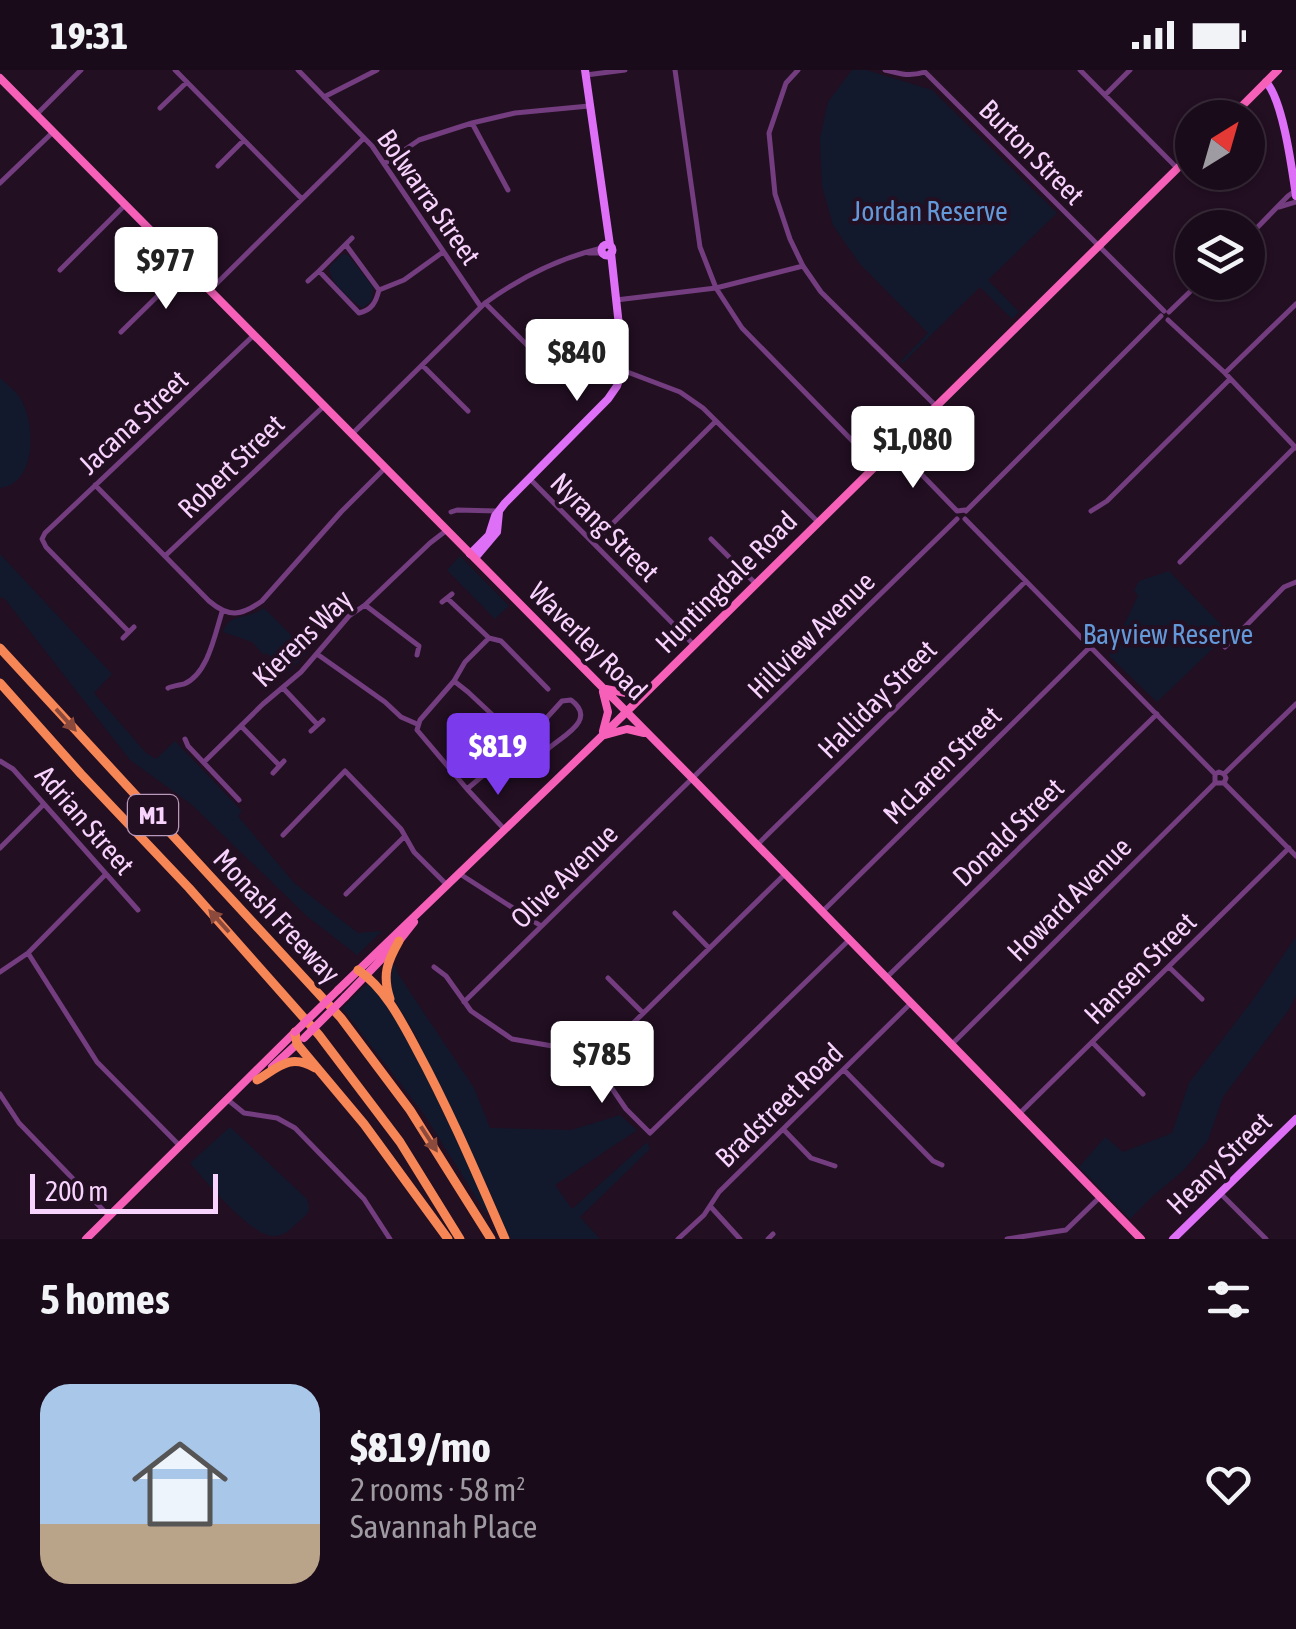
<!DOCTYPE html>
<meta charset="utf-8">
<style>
:root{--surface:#1a0b1a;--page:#231423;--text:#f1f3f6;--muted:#9f9ba2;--line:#382b39;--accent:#7c3aed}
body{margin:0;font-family:"Asap Condensed",sans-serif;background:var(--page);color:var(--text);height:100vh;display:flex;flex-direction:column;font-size:38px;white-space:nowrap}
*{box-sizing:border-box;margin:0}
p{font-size:32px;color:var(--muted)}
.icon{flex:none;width:55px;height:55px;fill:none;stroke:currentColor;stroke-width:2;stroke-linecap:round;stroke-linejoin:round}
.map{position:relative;height:1169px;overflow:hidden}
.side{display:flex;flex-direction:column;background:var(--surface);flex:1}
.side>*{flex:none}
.needle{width:65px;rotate:37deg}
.tools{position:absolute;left:1175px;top:30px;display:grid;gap:20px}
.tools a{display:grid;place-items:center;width:90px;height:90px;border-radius:50%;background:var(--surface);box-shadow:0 2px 8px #0004,0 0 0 2px var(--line);font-size:50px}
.scale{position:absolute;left:30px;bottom:25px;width:188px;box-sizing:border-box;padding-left:10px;border:5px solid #f8d3fd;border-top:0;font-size:28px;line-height:35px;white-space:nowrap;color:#f8d3fd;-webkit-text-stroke:8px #220f22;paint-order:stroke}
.price{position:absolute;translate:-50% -85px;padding:0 22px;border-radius:10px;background:#fff;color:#222;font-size:32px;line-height:65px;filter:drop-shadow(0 2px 5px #0008)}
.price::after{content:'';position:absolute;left:50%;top:60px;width:30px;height:22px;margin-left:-15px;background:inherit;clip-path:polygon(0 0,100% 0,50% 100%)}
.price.active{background:var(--accent);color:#fff}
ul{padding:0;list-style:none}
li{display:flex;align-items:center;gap:30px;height:250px;padding:0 40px}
li span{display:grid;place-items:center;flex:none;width:280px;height:200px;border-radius:30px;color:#555}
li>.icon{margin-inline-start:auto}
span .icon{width:120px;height:120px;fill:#fffc;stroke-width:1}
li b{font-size:42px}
h2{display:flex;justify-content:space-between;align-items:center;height:120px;padding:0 40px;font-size:42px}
.status{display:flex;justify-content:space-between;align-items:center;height:70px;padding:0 50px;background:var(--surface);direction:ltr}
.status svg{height:28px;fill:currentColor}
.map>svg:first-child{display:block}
</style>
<div class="status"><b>19:31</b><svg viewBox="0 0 49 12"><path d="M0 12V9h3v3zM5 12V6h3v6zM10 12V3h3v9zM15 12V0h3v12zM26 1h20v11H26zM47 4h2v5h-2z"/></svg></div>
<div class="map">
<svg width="1296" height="1169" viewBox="0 0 1296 1169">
<rect width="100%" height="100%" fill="#220f22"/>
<path fill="#12192c" d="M 852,0 L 866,0 L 932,20 L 1057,143 L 988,210 L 1019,242 L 1012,249 L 980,217 L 903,293 L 901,291 L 928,263 L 859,193 L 833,155 L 822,116 L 820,68 L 828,32 Z
M 343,184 L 348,185 L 373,217 L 372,230 L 363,238 C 353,233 326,209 330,197 C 331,194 340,187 343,184 Z
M 0,308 C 6,313 13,319 18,325 C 36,348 38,414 0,418 Z
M 0,484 L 112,604 L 94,623 L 146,683 L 156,689 L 175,671 L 242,741 L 238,746 L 294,813 L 358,863 L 382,861 L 357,885 L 308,847 L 191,734 L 130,690 L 5,529 L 0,527 Z
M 460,486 L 509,536 L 495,549 L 447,500 Z
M 1169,501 L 1229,563 L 1157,632 L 1109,586 L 1138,526 L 1134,520 L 1139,511 Z
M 264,538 L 308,582 L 287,603 L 267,583 L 264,585 L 252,572 L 223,562 C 229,542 246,551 264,538 Z
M 1296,867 L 1296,926 L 1288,941 L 1223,1027 L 1208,1070 L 1185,1099 L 1154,1125 L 1130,1149 L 1079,1097 L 1105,1067 L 1123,1082 L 1172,1063 L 1189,1013 L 1252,931 Z
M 394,893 L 398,904 L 474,1018 L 490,1058 L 571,1060 L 620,1045 L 637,1060 L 555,1115 L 572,1139 L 647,1072 L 650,1079 L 580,1147 L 600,1169 L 510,1169 L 485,1111 L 483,1111 L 416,966 L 389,921 L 389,902 Z
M 368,913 C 389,933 401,960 415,985 C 442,1036 465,1089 489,1142 L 486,1143 L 423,1043 L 342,938 Z
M 230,1057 L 306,1128 C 313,1141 307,1145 296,1154 C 291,1159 283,1166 275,1166 C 252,1168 205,1110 190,1093 Z"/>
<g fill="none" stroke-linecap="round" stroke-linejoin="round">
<path stroke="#733d7f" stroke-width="5" d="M 175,0 L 302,129
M 298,0 L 372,76 L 481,237
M 675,0 L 700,177 L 716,218 L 742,258 L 876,395
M 798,0 L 786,13 L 769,63 L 775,124 L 790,169 L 803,196 L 821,222 L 935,335
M 885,0 C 900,4 910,7 925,2 L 1164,241
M 1080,0 L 1176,97
M 586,5 L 625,0
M 1105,25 L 1130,0
M 324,27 L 377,0
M 160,38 L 187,12
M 37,44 L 81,0
M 472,53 L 508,120
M 384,94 L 419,70 L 472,53 L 515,43 L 589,36
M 218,96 L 244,70
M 0,113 L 53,62
M 1279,137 L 1296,132
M 1248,167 L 1288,126 L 1295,121
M 346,175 L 379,220
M 589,183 L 603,183
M 60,200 L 125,135
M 319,201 L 352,168
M 308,211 L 319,201 L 359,243 C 372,240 376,232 379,220
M 210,220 L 364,68
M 379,220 L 404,210 L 443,182
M 616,230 L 716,218 L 803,196
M 485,233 L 532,280
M 1169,242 L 1200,212
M 1168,250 L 1225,303 L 1296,378
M 121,262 L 186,198
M 422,295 L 468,341
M 622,300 L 680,322 L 703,338 L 818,452
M 1225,303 L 1296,234
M 352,364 L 485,233 C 521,207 559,188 602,178
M 895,377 L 957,441 L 965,440
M 530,409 L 693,574
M 95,415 L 209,531 C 229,548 241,546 262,531 L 341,442 L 385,398
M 966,441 L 1161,246
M 1091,441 L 1107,431 L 1230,309
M 451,442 L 457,440 L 497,441
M 965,449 L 1215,704
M 711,469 L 755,513
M 594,472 L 716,351
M 166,485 L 324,336
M 1180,492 L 1295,377
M 447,528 L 489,568 L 501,571 L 548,619
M 442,532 L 452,524
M 365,535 L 419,576 L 417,585
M 129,562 L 46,477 L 42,469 L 45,463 L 254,265
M 123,568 L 134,557
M 489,568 L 465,592 L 454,611 L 420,650 L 417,660 L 467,719 L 505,760
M 1225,577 L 1284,517 L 1296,512
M 317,584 L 385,632 L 401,647 L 417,654
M 454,611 L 468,622 L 499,651
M 168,618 C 169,617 183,614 184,614 C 208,604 215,564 222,542
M 283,618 L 317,654
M 241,656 L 279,695
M 311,661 L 323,650
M 185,669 L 188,676 L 239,730
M 0,691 L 13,699 L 138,840
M 204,692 L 263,634 L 301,602 L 349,546 L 365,535 L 430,473 L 447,460
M 273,703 L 284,691
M 1224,704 L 1296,634
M 1224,713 L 1296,786
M 467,719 L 533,663 L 562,631 L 571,630 C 598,650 562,666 548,679 C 538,688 535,697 522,701 L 507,692 L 496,693
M 283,765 L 345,701 L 401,759 L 414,782 L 446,814
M 757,775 L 1026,511
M 0,778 L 44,734
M 460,804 L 541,856
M 346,824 L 405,766
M 823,841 L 1091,576
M 675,843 L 709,878
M 28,883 L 97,992 L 180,1076
M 434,897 L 446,906 L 471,941 L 512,969 L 587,982 L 616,970 L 785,804
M 1169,897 L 1202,929
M 0,902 L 28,883 L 106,804
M 887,907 L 1157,644
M 608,908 L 643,943
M 464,932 L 957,449
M 1093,973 L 1143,1024
M 951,975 L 1215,713 L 1215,704 L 1219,702 L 1224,704 L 1226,708 L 1224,713 L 1215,713
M 587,982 L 626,1039 L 650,1063 L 849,870
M 844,1000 L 933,1091 L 942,1095
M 0,1024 L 19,1053 L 109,1146
M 228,1030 L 244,1043 L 277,1048 L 295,1058 L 364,1129 L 390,1169
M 1020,1043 L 1289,778
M 784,1060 L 811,1088 L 835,1096
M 1221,1124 L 1266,1169
M 710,1136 L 740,1169
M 678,1169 L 704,1145 L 719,1122 L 911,933
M 768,1169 L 773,1164
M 1007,1169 L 1066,1160 L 1100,1127"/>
<path stroke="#de6ff7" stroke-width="8" d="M 585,0 L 610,175
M 1266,12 C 1283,30 1292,99 1296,126
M601.5 180a5.5 5.5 0 1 1 11 0a5.5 5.5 0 1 1-11 0Z
M 470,484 L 489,465 L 495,446 L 505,433 L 608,329 L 617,316 L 622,300 L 622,283 L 611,183
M 475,488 L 497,462 L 499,442
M 1173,1169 L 1296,1049"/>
<path stroke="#f660b8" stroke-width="8" d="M 0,8 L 693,709 L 1141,1169
M 1230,48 L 1278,0
M 606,619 L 626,623 L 646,622
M 603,622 L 608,642 L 603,661
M 605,665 L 627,659 L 644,663
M 338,920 L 602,666 L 1192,84
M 345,927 L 399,871 L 414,852
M 272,997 L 298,973
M 86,1169 L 295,962"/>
<path stroke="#f68655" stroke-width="9" d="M 0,578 L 341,948 L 410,1040 L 491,1169
M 0,613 L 81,704 L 189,818 L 319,965 L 400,1072 L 460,1169
M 358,900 C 385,918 402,952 417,980 C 450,1041 477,1105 505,1169
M 390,929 C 382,905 387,892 399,871
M 295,962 L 297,974 L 364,1054 L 448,1169
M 257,1010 C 279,997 290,983 315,998"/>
<path stroke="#f660b8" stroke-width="8" d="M 295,962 L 338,920
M 304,968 L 345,927"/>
</g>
<defs><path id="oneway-solid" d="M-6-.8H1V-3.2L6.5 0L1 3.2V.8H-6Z" transform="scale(2.5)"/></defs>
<g fill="#8c4a3c">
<use href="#oneway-solid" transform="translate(66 650) rotate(48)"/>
<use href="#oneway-solid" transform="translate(219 851) rotate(-132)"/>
<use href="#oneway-solid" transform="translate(429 1069) rotate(57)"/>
</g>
<g text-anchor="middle" stroke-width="8" stroke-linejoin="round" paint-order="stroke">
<rect fill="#220f22" stroke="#b898bb" stroke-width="2.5" x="128" y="725" width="50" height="40" rx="8"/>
<g font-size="25" font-weight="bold" fill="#f8d3fd">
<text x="153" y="754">M1</text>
</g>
<g font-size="28" fill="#f8d3fd" stroke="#220f22">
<text transform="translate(1032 82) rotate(45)" y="10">Burton Street</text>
<text transform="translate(429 127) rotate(55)" y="10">Bolwarra Street</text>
<text transform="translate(133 352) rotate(-43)" y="10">Jacana Street</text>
<text transform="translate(231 396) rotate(-44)" y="10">Robert Street</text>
<text transform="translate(605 457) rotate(45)" y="10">Nyrang Street</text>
<text transform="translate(726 512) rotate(-45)" y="10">Huntingdale Road</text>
<text transform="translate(811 565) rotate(-45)" y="10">Hillview Avenue</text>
<text transform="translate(302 568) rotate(-44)" y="10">Kierens Way</text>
<text transform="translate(588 571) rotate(45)" y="10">Waverley Road</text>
<text transform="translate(877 629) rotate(-45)" y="10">Halliday Street</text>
<text transform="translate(942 695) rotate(-45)" y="10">McLaren Street</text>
<text transform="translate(85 750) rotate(49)" y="10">Adrian Street</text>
<text transform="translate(1008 762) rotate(-44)" y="10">Donald Street</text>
<text transform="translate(564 806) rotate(-44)" y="10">Olive Avenue</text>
<text transform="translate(1069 829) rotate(-45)" y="10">Howard Avenue</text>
<text transform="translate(277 846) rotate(47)" y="10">Monash Freeway</text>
<text transform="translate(1140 898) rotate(-45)" y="10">Hansen Street</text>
<text transform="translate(779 1035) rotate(-44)" y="10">Bradstreet Road</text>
<text transform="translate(1219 1093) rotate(-44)" y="10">Heany Street</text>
</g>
<g font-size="28" fill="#6399d9" stroke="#220f22">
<text x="930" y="151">Jordan Reserve</text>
<text x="1168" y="574">Bayview Reserve</text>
</g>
</g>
</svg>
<div class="tools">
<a><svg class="needle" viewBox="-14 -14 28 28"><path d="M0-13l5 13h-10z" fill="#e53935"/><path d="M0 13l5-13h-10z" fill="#9f9ba2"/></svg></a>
<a><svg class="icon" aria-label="layers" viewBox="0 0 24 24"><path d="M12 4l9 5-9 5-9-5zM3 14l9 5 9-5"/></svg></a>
</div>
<div class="scale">200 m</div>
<b class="price" style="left:166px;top:242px">$977</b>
<b class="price" style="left:577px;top:334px">$840</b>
<b class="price" style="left:913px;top:421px">$1,080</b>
<b class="price active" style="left:498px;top:728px">$819</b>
<b class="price" style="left:602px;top:1036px">$785</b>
</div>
<section class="side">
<h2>5 homes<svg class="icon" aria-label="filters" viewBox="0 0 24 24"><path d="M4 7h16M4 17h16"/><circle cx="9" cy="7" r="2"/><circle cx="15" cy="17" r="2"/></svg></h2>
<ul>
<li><span style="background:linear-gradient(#a9c7e8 70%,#b9a48a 0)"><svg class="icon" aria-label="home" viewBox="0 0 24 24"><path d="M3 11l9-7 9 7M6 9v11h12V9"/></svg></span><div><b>$819/mo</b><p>2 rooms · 58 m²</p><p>Savannah Place</p></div><svg class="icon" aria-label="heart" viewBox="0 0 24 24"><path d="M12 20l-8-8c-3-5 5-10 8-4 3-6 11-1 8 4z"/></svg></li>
</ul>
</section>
